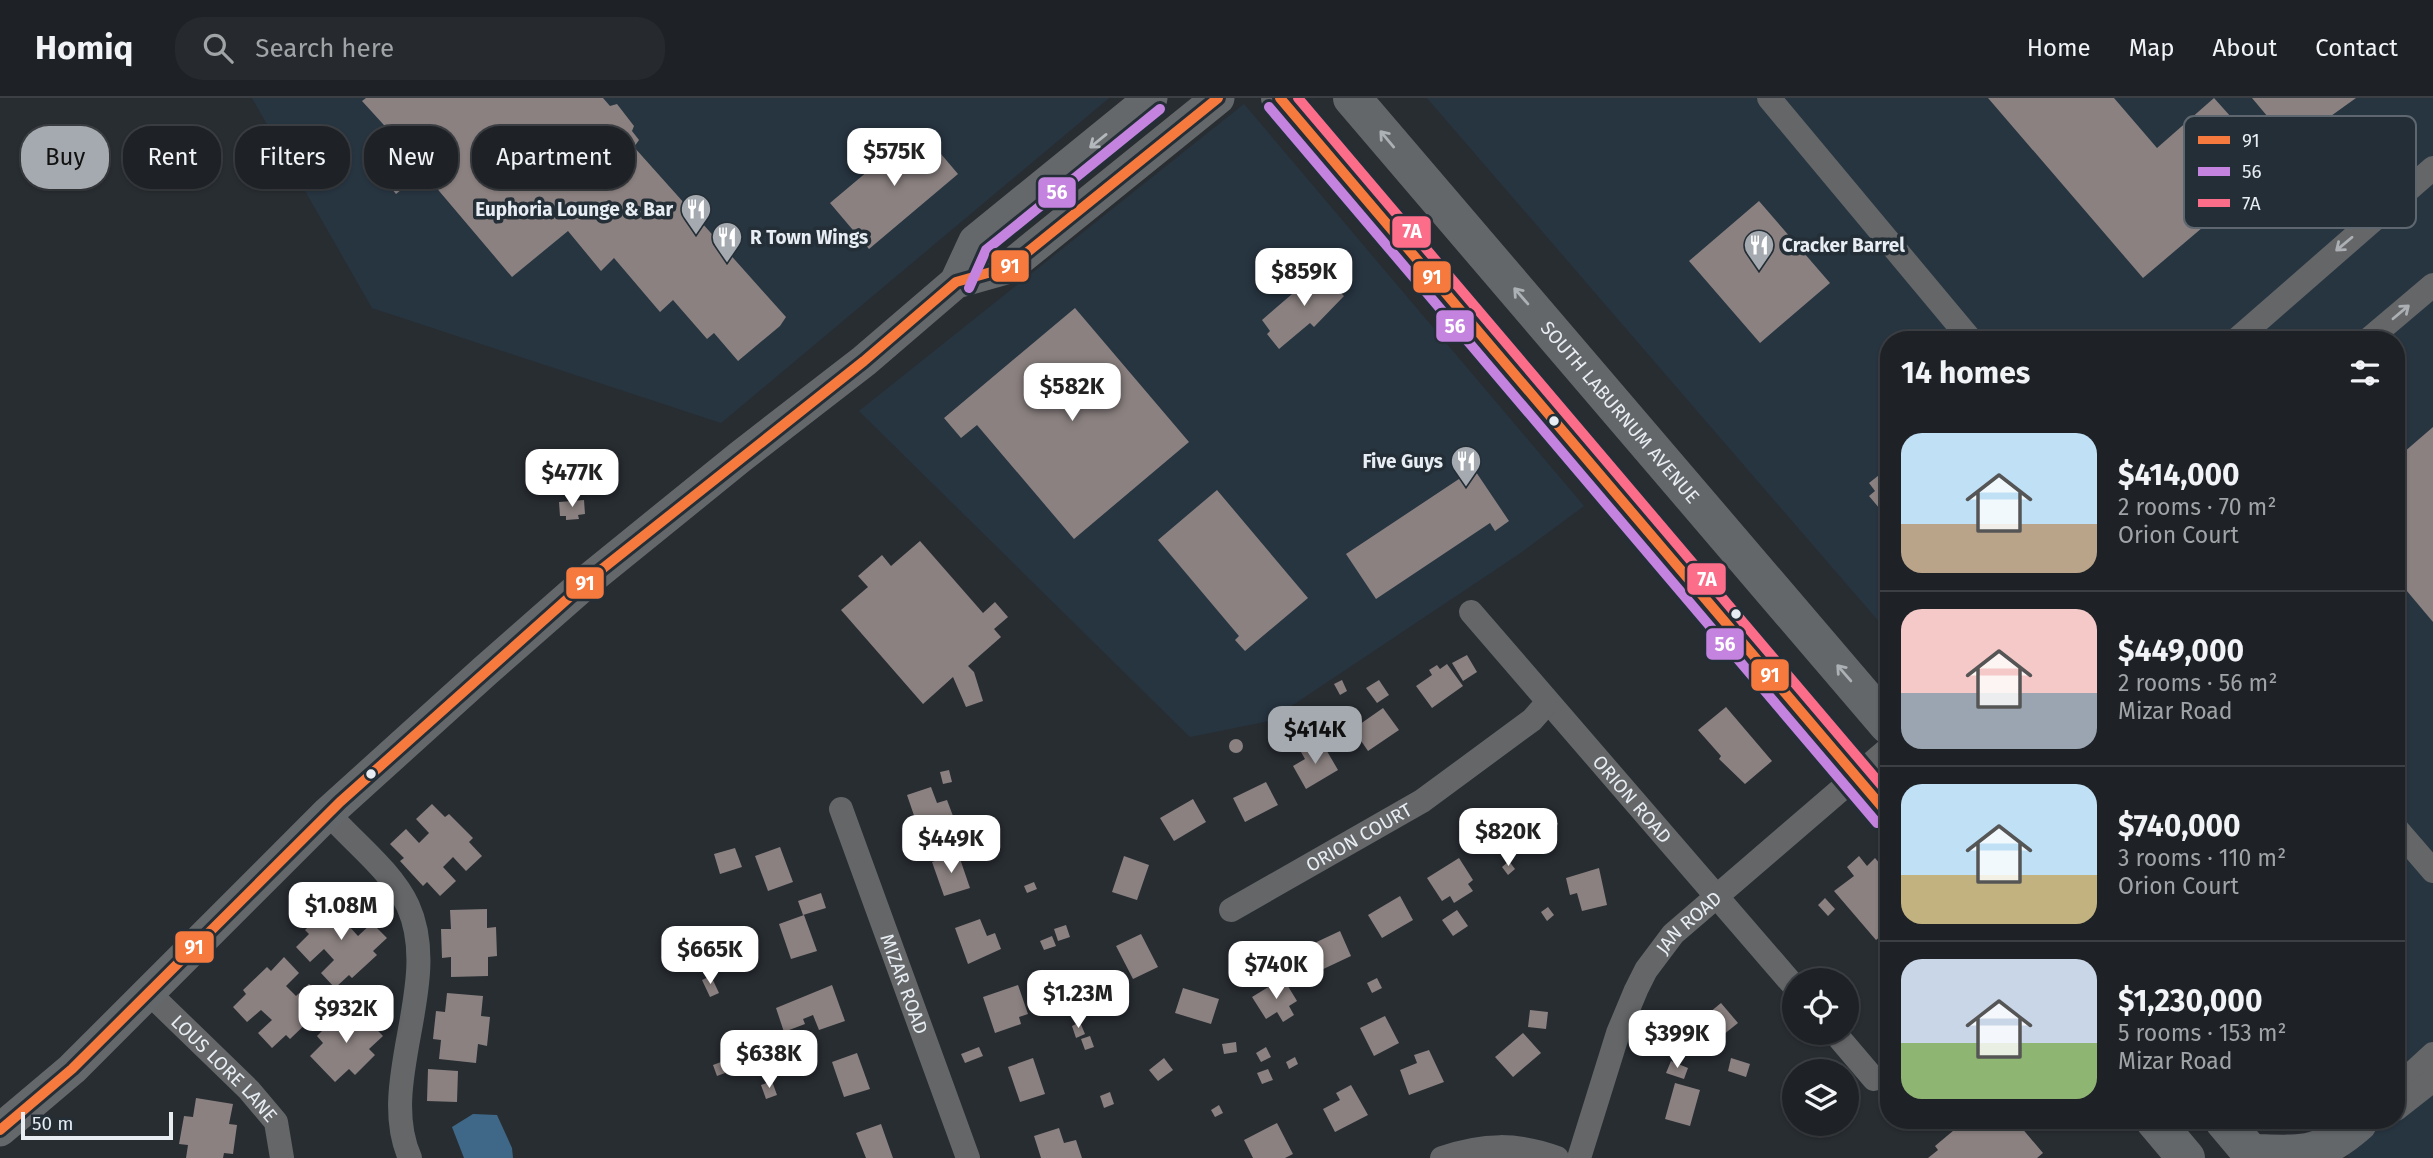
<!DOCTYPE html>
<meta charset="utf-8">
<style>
:root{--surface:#1e2226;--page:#262a2e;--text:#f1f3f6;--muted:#a1a4a7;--line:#3c3f43;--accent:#a4aaaf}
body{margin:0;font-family:"Fira Sans",sans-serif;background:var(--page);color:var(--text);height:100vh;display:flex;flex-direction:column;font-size:26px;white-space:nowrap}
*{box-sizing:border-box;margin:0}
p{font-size:23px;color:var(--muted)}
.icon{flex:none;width:38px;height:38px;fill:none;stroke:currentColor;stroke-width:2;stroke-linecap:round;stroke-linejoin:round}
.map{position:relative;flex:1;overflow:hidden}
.side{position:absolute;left:1880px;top:233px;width:525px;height:798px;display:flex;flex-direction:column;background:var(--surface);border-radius:28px;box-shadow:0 2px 5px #0004,0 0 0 2px var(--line)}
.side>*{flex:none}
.hud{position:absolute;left:21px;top:28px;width:665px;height:63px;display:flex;gap:14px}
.tools{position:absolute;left:1782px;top:870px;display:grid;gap:14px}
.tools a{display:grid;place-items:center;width:77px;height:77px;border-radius:50%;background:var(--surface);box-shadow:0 2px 5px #0004,0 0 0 2px var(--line);font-size:35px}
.scale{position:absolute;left:21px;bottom:18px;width:152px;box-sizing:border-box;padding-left:7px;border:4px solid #e7edf3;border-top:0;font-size:19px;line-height:24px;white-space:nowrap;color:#e7edf3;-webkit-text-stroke:5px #242e36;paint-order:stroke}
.price{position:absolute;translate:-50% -60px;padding:0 16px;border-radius:14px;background:#fff;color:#222;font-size:23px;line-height:46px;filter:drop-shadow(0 2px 4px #0008)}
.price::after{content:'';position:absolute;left:50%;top:42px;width:21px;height:16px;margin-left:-10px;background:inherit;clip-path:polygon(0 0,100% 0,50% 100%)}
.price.selected{background:var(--accent);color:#111}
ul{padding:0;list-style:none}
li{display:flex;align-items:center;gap:21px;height:175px;padding:0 21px}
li+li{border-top:2px solid var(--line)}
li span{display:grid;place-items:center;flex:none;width:196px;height:140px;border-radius:21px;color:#555}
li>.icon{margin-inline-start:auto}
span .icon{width:84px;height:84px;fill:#fffc;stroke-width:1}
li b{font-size:30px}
h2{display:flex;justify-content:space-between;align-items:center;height:84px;padding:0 21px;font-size:30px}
.tag{padding:0 24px;border-radius:28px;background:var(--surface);box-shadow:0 2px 5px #0004,0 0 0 2px var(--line);font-size:24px;line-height:63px}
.tag.selected{background:var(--accent);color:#111}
header{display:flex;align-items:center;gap:42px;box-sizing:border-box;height:98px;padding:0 35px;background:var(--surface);border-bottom:2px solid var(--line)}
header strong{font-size:33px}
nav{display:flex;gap:38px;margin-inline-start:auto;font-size:24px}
.search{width:490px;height:63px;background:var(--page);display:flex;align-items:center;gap:18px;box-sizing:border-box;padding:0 24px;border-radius:28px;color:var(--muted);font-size:26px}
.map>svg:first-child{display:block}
</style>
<header>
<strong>Homiq</strong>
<div class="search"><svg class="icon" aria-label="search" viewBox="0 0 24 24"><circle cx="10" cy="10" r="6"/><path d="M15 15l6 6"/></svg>Search here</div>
<nav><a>Home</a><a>Map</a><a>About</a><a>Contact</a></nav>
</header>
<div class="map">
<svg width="2433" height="1060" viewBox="0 0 2433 1060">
<rect width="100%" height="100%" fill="#282d32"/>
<path fill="#273541" d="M 252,0 L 1109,0 L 721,325 L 372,210 Z
M 1427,0 L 2433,0 L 2433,1060 L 2350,1060 L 2317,1022 L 2396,1022 L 2396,242 L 1888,242 L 1888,534 Z
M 1244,6 L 1584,408 L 1519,456 L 1269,623 L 1190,639 L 859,313 Z"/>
<path fill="#3f6888" d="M 473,1016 L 497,1017 L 512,1050 L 513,1060 L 464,1060 L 452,1029 Z"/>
<path fill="#8b8181" d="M 366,0 L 603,0 L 610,8 L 617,6 L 634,28 L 632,33 L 639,42 L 634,49 L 786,219 L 780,228 L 738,263 L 714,235 L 707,241 L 673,202 L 660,214 L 614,160 L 601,173 L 568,133 L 512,179 L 423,74 L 396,96 L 366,59 L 393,37 L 362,3 Z
M 1988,0 L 2114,0 L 2157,50 L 2214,0 L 2275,68 L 2143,180 Z
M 2252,0 L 2356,0 L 2303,38 L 2299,34 L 2294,39 L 2290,34 L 2288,36 L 2276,22 L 2273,25 Z
M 919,30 L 958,76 L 869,151 L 830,105 Z
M 1759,103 L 1830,185 L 1760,245 L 1689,163 Z
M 1329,171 L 1343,188 L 1339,193 L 1344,198 L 1314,229 L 1310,225 L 1279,251 L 1267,236 L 1270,233 L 1262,222 L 1299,190 Z
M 1075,210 L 1189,344 L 1074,441 L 977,327 L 961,340 L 944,320 Z
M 2433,329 L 2433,524 L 2396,480 L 2396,361 Z
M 1888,370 L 1888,412 L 1885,407 L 1880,411 L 1869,398 L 1875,393 L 1869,385 Z
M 1474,371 L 1509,423 L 1495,433 L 1490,425 L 1376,501 L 1346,456 Z
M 1217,392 L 1308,500 L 1245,553 L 1235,542 L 1239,538 L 1158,442 Z
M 584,402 L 585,416 L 578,417 L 579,421 L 566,422 L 566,418 L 560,418 L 559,404 Z
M 920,443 L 983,515 L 995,504 L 1008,519 L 994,531 L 1001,539 L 968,568 L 974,574 L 983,603 L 966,609 L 953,579 L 923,606 L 841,512 L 868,489 L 858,478 L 882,457 L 891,468 Z
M 1467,557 L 1477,574 L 1463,583 L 1452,565 Z
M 1447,566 L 1463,588 L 1432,610 L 1416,588 L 1432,577 L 1429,572 L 1437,567 L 1440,571 Z
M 1342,582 L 1347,593 L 1340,597 L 1334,586 Z
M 1379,582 L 1389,597 L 1377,605 L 1366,590 Z
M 1726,609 L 1772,663 L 1745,686 L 1719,661 L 1721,658 L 1698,632 Z
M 1383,610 L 1399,632 L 1368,653 L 1353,631 Z
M1229 648a7 7 0 1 1 14 0a7 7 0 1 1-14 0Z
M 1314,647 L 1317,653 L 1324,648 L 1338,672 L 1306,691 L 1293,668 L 1305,661 L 1301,654 Z
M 949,672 L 952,684 L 943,686 L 940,674 Z
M 1266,684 L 1278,707 L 1245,724 L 1233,700 Z
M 931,689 L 937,705 L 947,702 L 953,718 L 919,732 L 907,697 Z
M 1193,701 L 1206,724 L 1174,743 L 1160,720 Z
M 432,706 L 445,719 L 449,716 L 473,740 L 469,744 L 482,758 L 466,773 L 453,759 L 443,769 L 456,783 L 440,798 L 427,784 L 423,788 L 400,763 L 404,760 L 390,746 L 406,731 L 419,745 L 429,735 L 416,721 Z
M 1524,712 L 1558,725 L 1549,750 L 1532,744 L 1530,749 L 1512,743 Z
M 780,749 L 793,784 L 768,793 L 755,758 Z
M 735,750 L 742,769 L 720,776 L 714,756 Z
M 958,755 L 970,790 L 944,798 L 932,764 Z
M 1124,758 L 1149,767 L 1137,802 L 1112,794 Z
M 1859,758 L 1867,768 L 1875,760 L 1888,775 L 1888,832 L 1876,842 L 1834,793 L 1854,778 L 1847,769 Z
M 1459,760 L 1473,782 L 1468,786 L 1473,793 L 1454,805 L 1450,798 L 1442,803 L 1427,780 Z
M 1509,763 L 1515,771 L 1508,777 L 1502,769 Z
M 1599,770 L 1607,807 L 1582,813 L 1577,795 L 1570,797 L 1566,780 Z
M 1034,784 L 1037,791 L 1027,795 L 1024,788 Z
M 821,795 L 826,810 L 803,817 L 798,803 Z
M 1400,798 L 1413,822 L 1382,840 L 1368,817 Z
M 347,799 L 362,814 L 348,827 L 358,838 L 372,825 L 387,840 L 373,853 L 377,857 L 352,880 L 349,877 L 335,890 L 321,875 L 334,862 L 324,851 L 310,864 L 296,849 L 309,836 L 305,832 L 330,808 L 334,812 Z
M 1825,800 L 1835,811 L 1828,818 L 1818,807 Z
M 1548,809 L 1554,817 L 1547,823 L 1541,814 Z
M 487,811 L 487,830 L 496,829 L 497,858 L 488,859 L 488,878 L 451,879 L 451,859 L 442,860 L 441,831 L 451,831 L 450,812 Z
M 1457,812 L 1468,828 L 1453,838 L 1442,822 Z
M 804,817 L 817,853 L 791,861 L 779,826 Z
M 980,821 L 987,838 L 995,835 L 1001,851 L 968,866 L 955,830 Z
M 1066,827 L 1070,839 L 1058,843 L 1054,831 Z
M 1340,833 L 1351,858 L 1317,874 L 1306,849 Z
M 1141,836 L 1158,869 L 1133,881 L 1116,848 Z
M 1052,838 L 1056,848 L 1044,852 L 1040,843 Z
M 284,859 L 299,875 L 286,888 L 296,898 L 309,886 L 324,901 L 311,914 L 314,918 L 290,941 L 286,937 L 272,950 L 258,935 L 272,922 L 261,912 L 247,924 L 233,909 L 246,896 L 243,892 L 267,869 L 271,873 Z
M 711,878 L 719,895 L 710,899 L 702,882 Z
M 1283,880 L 1297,903 L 1289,908 L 1294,917 L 1283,924 L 1277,914 L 1266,921 L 1252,899 Z
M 1377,880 L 1382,890 L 1372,895 L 1367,885 Z
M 832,887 L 845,923 L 819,932 L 813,917 L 803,921 L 805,926 L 784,934 L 776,910 Z
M 1018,887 L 1028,916 L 1019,919 L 1021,926 L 995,935 L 983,899 Z
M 1183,890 L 1219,901 L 1211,926 L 1175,915 Z
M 447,895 L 483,898 L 481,918 L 490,919 L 487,948 L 478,946 L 476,965 L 439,961 L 441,942 L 433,941 L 436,913 L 445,914 Z
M 1075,895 L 1078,904 L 1066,908 L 1063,899 Z
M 1721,905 L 1738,925 L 1708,949 L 1692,929 Z
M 357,911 L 383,938 L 369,951 L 375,957 L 355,977 L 349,971 L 335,984 L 310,958 L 323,945 L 317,938 L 337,918 L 344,924 Z
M 1530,912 L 1548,914 L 1546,931 L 1528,929 Z
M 1385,918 L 1399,945 L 1374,958 L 1360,930 Z
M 1080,924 L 1085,936 L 1076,940 L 1072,928 Z
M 1523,935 L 1541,955 L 1513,979 L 1495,959 Z
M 1090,938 L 1094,949 L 1085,952 L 1081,941 Z
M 1236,944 L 1237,954 L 1224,956 L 1222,946 Z
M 979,949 L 983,958 L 965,965 L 961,956 Z
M 1266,949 L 1271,959 L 1261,964 L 1256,955 Z
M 1429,952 L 1444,984 L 1409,997 L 1400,972 L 1417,965 L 1414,957 Z
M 857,955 L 870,991 L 844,999 L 832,964 Z
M 1295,959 L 1298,966 L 1289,971 L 1286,964 Z
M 1033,960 L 1045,996 L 1020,1004 L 1008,969 Z
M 1164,960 L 1173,972 L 1158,983 L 1149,972 Z
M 1731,960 L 1750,966 L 1746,979 L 1728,973 Z
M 1671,963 L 1688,970 L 1684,981 L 1666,975 Z
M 721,964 L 725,975 L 717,978 L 713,967 Z
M 428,971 L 458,973 L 457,1004 L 427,1003 Z
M 1268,971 L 1273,982 L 1262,986 L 1257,975 Z
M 772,983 L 777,997 L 766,1001 L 761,987 Z
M 1675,985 L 1700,992 L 1690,1028 L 1665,1021 Z
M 1351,987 L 1368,1017 L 1335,1034 L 1323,1011 L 1340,1002 L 1336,995 Z
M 1110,994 L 1114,1006 L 1104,1010 L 1100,998 Z
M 196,1000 L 233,1006 L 229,1026 L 237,1027 L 233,1056 L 224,1055 L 223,1060 L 186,1060 L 188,1047 L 179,1046 L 184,1018 L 193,1019 Z
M 1219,1007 L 1223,1015 L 1215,1019 L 1211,1012 Z
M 1966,1022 L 2015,1022 L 2043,1055 L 2037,1060 L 1928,1060 L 1938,1052 L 1935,1048 Z
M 1277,1025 L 1293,1056 L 1285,1060 L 1253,1060 L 1244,1042 Z
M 881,1026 L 893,1060 L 866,1060 L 856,1035 Z
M 1059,1030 L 1064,1045 L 1076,1042 L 1082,1060 L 1041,1060 L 1034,1038 Z"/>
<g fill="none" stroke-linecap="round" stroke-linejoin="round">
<g stroke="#646668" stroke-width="24">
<path d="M 1769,0 L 1971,242"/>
<path d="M 2236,242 L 2433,70"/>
<path d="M 2368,242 L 2433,187"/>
<path id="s1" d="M 1471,514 L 1794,888"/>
<path id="s2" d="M 841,711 L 968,1060"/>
<path d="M 328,715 C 353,744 391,772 408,808 C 443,885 376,985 410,1060"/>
<path d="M 2396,730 L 2433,773"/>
<path id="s3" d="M 1231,812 L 1422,703 L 1532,622 L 1547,605"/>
<path id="s4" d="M 148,894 L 249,992 L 276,1024 L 282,1060"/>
<path d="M 1834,934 L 1874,981"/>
<path d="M 2396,990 L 2433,956"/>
<path d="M 2396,1011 L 2433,982"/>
<path d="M 1442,1060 C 1483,1046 1517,1045 1557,1060"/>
<path id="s5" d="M 1579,1060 L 1618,935 L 1636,892 L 1646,872 L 1673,836 L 1888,651"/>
</g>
<path stroke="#65686b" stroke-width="33" d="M 956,184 L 1009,169 L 1218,0
M 0,1032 L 72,971 L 328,715 L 485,573 L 592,479 L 740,359 L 864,263 L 956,184 L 975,143 L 1151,0"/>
<g stroke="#64676a" stroke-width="38">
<path d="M 1280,0 L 1888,716"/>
<path id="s6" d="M 1352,0 L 1888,627"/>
<path d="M 2154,1022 L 2186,1060"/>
<path d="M 2223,1022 L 2255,1060"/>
<path d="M 2251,1055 C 2303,1056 2318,1060 2358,1025"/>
</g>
<g stroke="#242e36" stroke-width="16">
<path id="bus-1" d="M 1280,0 L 1888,716
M 0,1032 L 72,971 L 340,704 L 592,479 L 864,263 L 956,184 L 1009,169 L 1218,0"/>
</g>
<g stroke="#242e36" stroke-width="16">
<path id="bus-2" d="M 1269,9 L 1877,725
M 969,190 L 986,152 L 1160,11"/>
</g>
<g stroke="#242e36" stroke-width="16">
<path id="bus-3" d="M 1298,0 L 1888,695"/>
</g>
<use href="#bus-1" stroke="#f6793e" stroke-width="10"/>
<use href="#bus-2" stroke="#c483df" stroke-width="10"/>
<use href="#bus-3" stroke="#fb6d88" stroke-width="10"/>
</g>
<defs><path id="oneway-shaft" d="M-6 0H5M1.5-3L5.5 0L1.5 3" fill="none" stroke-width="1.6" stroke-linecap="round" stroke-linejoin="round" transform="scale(1.75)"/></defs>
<g stroke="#acb1b5">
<use href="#oneway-shaft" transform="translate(1387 41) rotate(-130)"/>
<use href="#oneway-shaft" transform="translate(1521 198) rotate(-131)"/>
<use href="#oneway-shaft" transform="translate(1844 575) rotate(-131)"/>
</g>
<use stroke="#b3b8bd" href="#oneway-shaft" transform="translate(1098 43) rotate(141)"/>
<g stroke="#acb0b4">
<use href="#oneway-shaft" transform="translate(2344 146) rotate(140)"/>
<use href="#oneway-shaft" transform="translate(2401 214) rotate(-40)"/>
</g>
<defs>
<g id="restaurant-pin" transform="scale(1.575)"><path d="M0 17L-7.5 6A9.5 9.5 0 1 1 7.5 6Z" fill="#a4aaaf" stroke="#242e36"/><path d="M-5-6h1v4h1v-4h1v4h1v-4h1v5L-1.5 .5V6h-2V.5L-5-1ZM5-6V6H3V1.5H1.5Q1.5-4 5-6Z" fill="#fff"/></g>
</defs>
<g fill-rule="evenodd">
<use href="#restaurant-pin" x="696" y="111"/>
<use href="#restaurant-pin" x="727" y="139"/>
<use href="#restaurant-pin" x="1759" y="147"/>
<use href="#restaurant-pin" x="1466" y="363"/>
</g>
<g fill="#e7edf3" stroke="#242e36" stroke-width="2.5">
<circle cx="1554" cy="323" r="6"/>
<circle cx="1736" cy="516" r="6"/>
<circle cx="371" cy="676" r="6"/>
</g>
<g text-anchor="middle" stroke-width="7" stroke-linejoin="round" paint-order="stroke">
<g font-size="19" font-weight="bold" fill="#e7edf3" stroke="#242e36" text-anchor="end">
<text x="673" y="118">Euphoria Lounge &amp; Bar</text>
<text x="750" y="146" text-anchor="start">R Town Wings</text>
<text x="1782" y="154" text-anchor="start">Cracker Barrel</text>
<text x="1443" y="370">Five Guys</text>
</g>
<g font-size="19" fill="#e7edf3" stroke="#242e36">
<text dy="7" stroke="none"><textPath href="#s6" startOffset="413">SOUTH LABURNUM AVENUE</textPath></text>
<text dy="7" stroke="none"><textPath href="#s1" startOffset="247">ORION ROAD</textPath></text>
<text dy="7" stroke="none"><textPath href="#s3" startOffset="147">ORION COURT</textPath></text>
<text dy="7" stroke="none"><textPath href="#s5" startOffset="264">JAN ROAD</textPath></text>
<text dy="7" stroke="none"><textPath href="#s2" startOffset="186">MIZAR ROAD</textPath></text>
<text dy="7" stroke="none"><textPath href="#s4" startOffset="108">LOUS LORE LANE</textPath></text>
</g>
</g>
<rect x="2184" y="18" width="232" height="112" rx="10" fill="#242e36" stroke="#5e676f" stroke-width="2"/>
<rect x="2198" y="38" width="32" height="8" fill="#f6793e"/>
<rect x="2198" y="69" width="32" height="9" fill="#c483df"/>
<rect x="2198" y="101" width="32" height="8" fill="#fb6d88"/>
<g font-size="19" fill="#e7edf3">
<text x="2242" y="49">91</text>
<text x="2242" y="80">56</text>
<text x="2242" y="112">7A</text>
</g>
<g stroke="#242e36" stroke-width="2.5">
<rect x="1037" y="78" width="40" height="33" rx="7" fill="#c483df"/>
<rect x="1391" y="117" width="41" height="34" rx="7" fill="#fb6d88"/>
<rect x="990" y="151" width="40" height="34" rx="7" fill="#f6793e"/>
<rect x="1412" y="162" width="40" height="34" rx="7" fill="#f6793e"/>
<rect x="1435" y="211" width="40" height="34" rx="7" fill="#c483df"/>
<rect x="1686" y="464" width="41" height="34" rx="7" fill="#fb6d88"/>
<rect x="565" y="468" width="40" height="34" rx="7" fill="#f6793e"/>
<rect x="1705" y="529" width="40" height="34" rx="7" fill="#c483df"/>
<rect x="1750" y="560" width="40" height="34" rx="7" fill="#f6793e"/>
<rect x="174" y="832" width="41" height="34" rx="7" fill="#f6793e"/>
</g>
<g font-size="19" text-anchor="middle" font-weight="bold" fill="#fff">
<text x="1057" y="101">56</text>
<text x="1412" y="140">7A</text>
<text x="1010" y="175">91</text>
<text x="1432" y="186">91</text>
<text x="1455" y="235">56</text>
<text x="1707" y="488">7A</text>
<text x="585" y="492">91</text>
<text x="1725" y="553">56</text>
<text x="1770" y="584">91</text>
<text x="194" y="856">91</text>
</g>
</svg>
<div class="tools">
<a><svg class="icon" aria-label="locate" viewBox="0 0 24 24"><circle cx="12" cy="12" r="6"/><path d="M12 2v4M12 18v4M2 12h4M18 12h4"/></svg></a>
<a><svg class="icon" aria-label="layers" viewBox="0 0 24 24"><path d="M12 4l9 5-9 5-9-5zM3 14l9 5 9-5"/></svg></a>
</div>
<div class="scale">50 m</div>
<b class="price" style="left:894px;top:90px">$575K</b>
<b class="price" style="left:1304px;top:210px">$859K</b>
<b class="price" style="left:1072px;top:325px">$582K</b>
<b class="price" style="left:572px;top:411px">$477K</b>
<b class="price selected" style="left:1315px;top:668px">$414K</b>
<b class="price" style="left:1508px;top:770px">$820K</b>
<b class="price" style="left:951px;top:777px">$449K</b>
<b class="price" style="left:341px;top:844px">$1.08M</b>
<b class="price" style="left:710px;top:888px">$665K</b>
<b class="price" style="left:1276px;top:903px">$740K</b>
<b class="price" style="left:1078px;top:932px">$1.23M</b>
<b class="price" style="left:346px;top:947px">$932K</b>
<b class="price" style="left:1677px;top:972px">$399K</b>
<b class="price" style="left:769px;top:992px">$638K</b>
<div class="hud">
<a class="tag selected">Buy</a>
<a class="tag">Rent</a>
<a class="tag">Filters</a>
<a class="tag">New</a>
<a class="tag">Apartment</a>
</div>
<section class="side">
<h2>14 homes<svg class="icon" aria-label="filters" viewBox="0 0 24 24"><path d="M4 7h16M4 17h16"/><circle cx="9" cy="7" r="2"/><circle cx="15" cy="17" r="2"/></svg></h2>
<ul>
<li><span style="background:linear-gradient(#bfe0f5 65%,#b9a48a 0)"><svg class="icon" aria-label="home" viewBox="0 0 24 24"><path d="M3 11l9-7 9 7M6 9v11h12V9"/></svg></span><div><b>$414,000</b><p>2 rooms · 70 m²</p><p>Orion Court</p></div></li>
<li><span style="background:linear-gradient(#f6c9c9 60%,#9aa5b1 0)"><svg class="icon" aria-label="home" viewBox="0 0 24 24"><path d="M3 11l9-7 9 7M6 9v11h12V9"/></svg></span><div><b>$449,000</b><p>2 rooms · 56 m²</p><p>Mizar Road</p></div></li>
<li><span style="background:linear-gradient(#bfe0f5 65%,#c2b280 0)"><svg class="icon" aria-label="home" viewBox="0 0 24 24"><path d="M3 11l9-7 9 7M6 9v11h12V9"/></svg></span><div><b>$740,000</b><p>3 rooms · 110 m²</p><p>Orion Court</p></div></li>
<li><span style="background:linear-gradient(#c9d6e8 60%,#8fb573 0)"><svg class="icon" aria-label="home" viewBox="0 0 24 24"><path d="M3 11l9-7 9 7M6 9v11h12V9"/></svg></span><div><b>$1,230,000</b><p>5 rooms · 153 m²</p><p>Mizar Road</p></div></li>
</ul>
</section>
</div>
